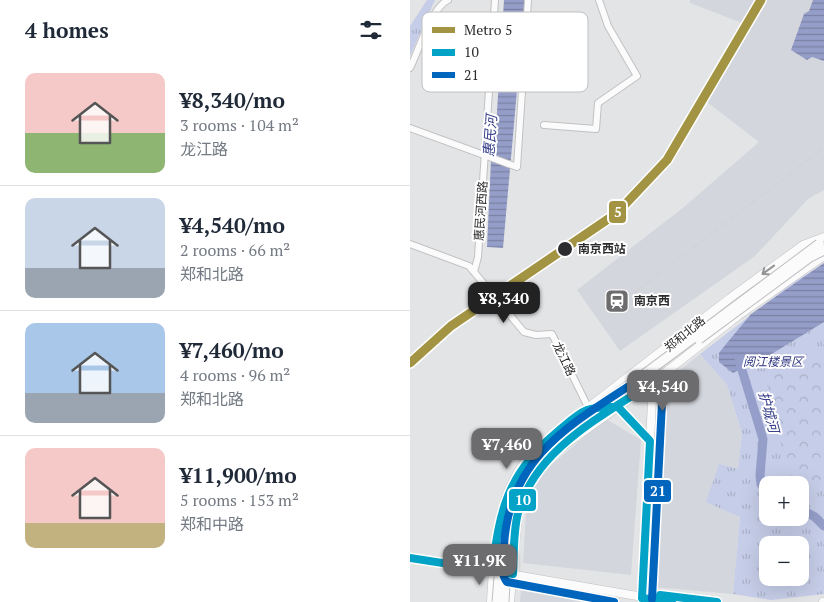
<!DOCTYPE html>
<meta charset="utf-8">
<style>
:root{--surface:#fff;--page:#f2f2f3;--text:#1f2937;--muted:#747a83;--line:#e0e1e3;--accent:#6c6c6e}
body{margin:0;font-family:"PT Serif","Noto Sans SC",serif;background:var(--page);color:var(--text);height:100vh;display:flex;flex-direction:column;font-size:19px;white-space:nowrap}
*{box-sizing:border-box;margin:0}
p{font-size:16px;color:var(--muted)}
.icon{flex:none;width:28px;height:28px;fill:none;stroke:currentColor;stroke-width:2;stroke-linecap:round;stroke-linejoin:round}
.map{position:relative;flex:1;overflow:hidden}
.drawer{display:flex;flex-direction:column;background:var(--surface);width:410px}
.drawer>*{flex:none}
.fabs{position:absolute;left:349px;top:476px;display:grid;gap:10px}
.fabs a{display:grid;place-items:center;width:50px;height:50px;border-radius:10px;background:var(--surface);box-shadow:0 5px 20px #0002;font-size:25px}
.price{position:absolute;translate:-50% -42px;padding:0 11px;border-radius:10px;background:var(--accent);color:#fff;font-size:16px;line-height:32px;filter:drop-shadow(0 1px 2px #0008)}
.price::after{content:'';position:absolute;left:50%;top:30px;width:15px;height:11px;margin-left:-8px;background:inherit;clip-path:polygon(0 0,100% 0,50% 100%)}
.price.selected{background:#222;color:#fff}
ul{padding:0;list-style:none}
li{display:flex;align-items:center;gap:15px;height:125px;padding:0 25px}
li+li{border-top:1px solid var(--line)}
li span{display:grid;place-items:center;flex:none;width:140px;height:100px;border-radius:10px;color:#555}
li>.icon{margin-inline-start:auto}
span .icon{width:60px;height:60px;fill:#fffc;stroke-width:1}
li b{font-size:21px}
h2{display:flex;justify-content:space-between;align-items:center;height:60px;padding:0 25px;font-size:21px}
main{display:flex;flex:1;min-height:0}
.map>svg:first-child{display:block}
</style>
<main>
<section class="drawer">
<h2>4 homes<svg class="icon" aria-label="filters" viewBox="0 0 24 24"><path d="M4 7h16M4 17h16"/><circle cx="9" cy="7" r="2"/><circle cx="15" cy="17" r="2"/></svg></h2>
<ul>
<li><span style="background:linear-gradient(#f6c9c9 60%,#8fb573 0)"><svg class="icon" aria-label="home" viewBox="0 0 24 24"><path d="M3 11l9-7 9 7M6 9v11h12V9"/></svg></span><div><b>¥8,340/mo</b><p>3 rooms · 104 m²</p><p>龙江路</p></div></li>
<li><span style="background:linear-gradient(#c9d6e8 70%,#9aa5b1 0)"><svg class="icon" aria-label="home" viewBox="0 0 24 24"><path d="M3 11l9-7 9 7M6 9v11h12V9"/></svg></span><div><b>¥4,540/mo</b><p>2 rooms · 66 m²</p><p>郑和北路</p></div></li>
<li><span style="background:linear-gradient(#a9c7e8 70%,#9aa5b1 0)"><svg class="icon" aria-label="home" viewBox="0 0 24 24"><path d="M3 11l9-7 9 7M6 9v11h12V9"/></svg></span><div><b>¥7,460/mo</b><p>4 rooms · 96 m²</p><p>郑和北路</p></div></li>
<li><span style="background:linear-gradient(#f6c9c9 75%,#c2b280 0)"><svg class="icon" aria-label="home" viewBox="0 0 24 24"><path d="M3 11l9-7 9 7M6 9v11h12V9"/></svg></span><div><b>¥11,900/mo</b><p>5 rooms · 153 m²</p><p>郑和中路</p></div></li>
</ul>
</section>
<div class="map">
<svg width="414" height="602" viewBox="0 0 414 602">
<defs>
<pattern id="grass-tufts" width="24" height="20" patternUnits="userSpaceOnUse" patternTransform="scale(1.25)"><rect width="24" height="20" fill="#c6cde8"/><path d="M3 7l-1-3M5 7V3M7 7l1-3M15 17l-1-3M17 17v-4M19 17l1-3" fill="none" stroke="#aab0c7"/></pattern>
<pattern id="forest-crowns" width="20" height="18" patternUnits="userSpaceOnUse" patternTransform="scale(1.25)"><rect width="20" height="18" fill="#c6cde8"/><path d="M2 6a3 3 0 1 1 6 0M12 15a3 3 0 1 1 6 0" fill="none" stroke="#aab0c7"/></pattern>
<pattern id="water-rules" width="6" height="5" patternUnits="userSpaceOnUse" patternTransform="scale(1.25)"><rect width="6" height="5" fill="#959ec9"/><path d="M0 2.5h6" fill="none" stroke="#7a81a4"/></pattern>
</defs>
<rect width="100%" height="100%" fill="#e3e4e6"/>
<path fill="#d4d6de" d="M 280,0 L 414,0 L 414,190 L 398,199 L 345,256 L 210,351 L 167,290 L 274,207 L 349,142 L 297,102 L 340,26 L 280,3 Z
M 290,354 L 317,385 L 332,433 L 328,469 L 330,517 L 323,594 L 242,587 L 249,387 Z
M 196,419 L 231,440 L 221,575 L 113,563 L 117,495 L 135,470 Z
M 111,590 L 215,602 L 110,602 Z"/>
<path fill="url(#grass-tufts)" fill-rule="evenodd" d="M 17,0 L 25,0 L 0,56 L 0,26 Z
M 414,263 L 414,594 L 361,600 L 323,594 L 330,517 L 296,502 L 309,464 L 328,469 L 332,433 L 317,385 L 290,354 L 380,285 ZM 358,485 L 390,485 L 390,518 L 358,518 ZM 358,545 L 390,545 L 390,578 L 358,578 Z"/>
<path fill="url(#forest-crowns)" d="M 414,347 L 414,484 L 398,495 L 390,490 L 390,485 L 382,485 L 370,478 L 375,462 L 356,380 Z"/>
<path fill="url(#water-rules)" d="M 94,0 L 115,0 L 93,248 L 77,247 L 81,160 L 85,143 Z
M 403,0 L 414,0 L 414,61 L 402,57 L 397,60 L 381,50 L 394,14 L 399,11 Z
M 414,263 L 414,322 L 360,355 L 323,373 L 309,362 L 309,353 L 312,349 L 341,314 Z"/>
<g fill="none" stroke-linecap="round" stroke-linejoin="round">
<path stroke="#959ec9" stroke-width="9" d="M 329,360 L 353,439 L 350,475 L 351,484 L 358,491
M 390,509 L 405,517 L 414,526"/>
<g stroke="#c1c1c3" stroke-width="8">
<path id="minor" d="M 0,68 C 9,50 21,8 38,0
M 134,125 L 186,129 L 188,103 L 227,76 L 198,26 L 189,0
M 0,128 L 107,167 L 118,0
M 0,244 L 59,266 L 114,332 L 126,335 L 142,334 L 178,407 L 208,407 L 240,441
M 64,272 L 68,257 L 85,0"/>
</g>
<g stroke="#c1c1c3" stroke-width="9">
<path id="major" d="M 166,417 L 320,298 L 393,245 L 414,237
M 0,558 L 87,572
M 99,574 L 262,602
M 233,592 L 307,602
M 81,602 C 84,546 87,478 135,441
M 100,602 L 108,513 L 118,488 L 138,457 L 243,382 L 329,315 L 414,256
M 232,602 L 243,382 L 234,369
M 413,602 L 414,602"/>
</g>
<use href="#minor" stroke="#fbfbfb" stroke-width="6"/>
<use href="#major" stroke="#fbfbfb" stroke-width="8"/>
<path stroke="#d1d1d2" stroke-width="1" stroke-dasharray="8 4" stroke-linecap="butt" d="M 225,292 L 414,148"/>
<g stroke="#c1c1c3" stroke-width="11" stroke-linecap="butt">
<path id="highway-bridge" d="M 289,339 L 400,257 L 414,250
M 87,602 L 92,540 L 98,506 L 119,462 L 144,437 L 228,379 L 409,244
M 94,602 C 97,548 98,497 134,454"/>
</g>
<use href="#highway-bridge" stroke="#fbfbfb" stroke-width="9"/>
<g stroke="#fff" stroke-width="11">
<path id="bus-1" d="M 0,558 L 103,574 C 104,554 103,532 108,513 C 125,449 193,416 243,382
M 82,571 C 90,509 97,474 147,432 C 172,411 174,406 208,407 L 240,441 L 232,598 L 262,602
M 250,595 L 307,602"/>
</g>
<g stroke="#fff" stroke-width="11">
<path id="bus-2" d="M 242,599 L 253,383
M 204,602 L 97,582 C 89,573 94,556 94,545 C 100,451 168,421 237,374"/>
</g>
<use href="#bus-1" stroke="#02a3c6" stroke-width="8"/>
<use href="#bus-2" stroke="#0065bd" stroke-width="8"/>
<g stroke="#fff" stroke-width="12">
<path id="metro-1" d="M 0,363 L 41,326 L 207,213 L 257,160 L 351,0"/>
</g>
<use href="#metro-1" stroke="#a39443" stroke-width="9"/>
</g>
<defs><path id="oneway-shaft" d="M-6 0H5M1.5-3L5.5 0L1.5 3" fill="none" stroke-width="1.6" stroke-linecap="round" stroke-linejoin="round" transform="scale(1.25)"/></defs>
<use stroke="#949494" href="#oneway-shaft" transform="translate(358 270) rotate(144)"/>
<defs>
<g id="station-square" transform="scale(1.25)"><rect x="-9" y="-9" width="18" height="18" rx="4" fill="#6c6c6e" stroke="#fff"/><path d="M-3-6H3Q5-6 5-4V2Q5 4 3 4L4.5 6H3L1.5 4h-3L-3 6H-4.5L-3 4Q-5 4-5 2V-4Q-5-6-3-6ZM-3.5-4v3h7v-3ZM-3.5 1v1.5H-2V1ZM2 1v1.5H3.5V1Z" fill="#fff"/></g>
</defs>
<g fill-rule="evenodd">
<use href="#station-square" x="207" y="301"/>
</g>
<circle fill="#2c2c2e" stroke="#fff" stroke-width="2" cx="155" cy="249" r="8"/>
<g text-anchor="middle" stroke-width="4" stroke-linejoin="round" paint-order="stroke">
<g font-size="12" fill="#2c2c2e" stroke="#fff">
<text transform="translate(71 211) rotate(-86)" y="4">惠民河西路</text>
<text transform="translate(275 334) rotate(-39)" y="4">郑和北路</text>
<text transform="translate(154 359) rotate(64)" y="4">龙江路</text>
</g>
<g font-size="12" font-weight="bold" fill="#2c2c2e" stroke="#fff" text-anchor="start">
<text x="168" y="253">南京西站</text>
</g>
<g font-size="12" font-weight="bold" fill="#2c2c2e" stroke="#fff" text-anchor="start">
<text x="224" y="305">南京西</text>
</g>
<g font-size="12" font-style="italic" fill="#303782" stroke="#fff">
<text x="363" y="366">阅江楼景区</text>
</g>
<g font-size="14" font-style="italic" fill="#38408b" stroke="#fff">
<text transform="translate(80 136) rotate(-86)" y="5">惠民河</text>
<text transform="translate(359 412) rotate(75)" y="5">护城河</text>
</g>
</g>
<rect x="12" y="12" width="166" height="80" rx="8" fill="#fff" stroke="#c0c0c0" stroke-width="1"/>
<rect x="22" y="27" width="23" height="6" fill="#a39443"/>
<rect x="22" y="49" width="23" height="7" fill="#02a3c6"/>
<rect x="22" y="72" width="23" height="6" fill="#0065bd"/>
<g font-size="14" fill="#2c2c2e">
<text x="54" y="35">Metro 5</text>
<text x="54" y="57">10</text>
<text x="54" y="80">21</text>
</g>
<g stroke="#fff" stroke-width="2">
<rect x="198" y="200" width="19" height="24" rx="5" fill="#a39443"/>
<rect x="233" y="479" width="29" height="24" rx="5" fill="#0065bd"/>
<rect x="98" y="488" width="29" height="24" rx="5" fill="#02a3c6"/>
</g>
<g font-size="14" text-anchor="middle" font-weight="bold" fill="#fff">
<text x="208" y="217">5</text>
<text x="248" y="496">21</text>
<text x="113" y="505">10</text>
</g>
</svg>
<div class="fabs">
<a>+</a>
<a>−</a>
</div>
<b class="price selected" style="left:94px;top:324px">¥8,340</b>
<b class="price" style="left:253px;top:412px">¥4,540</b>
<b class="price" style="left:97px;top:470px">¥7,460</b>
<b class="price" style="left:70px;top:586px">¥11.9K</b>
</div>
</main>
